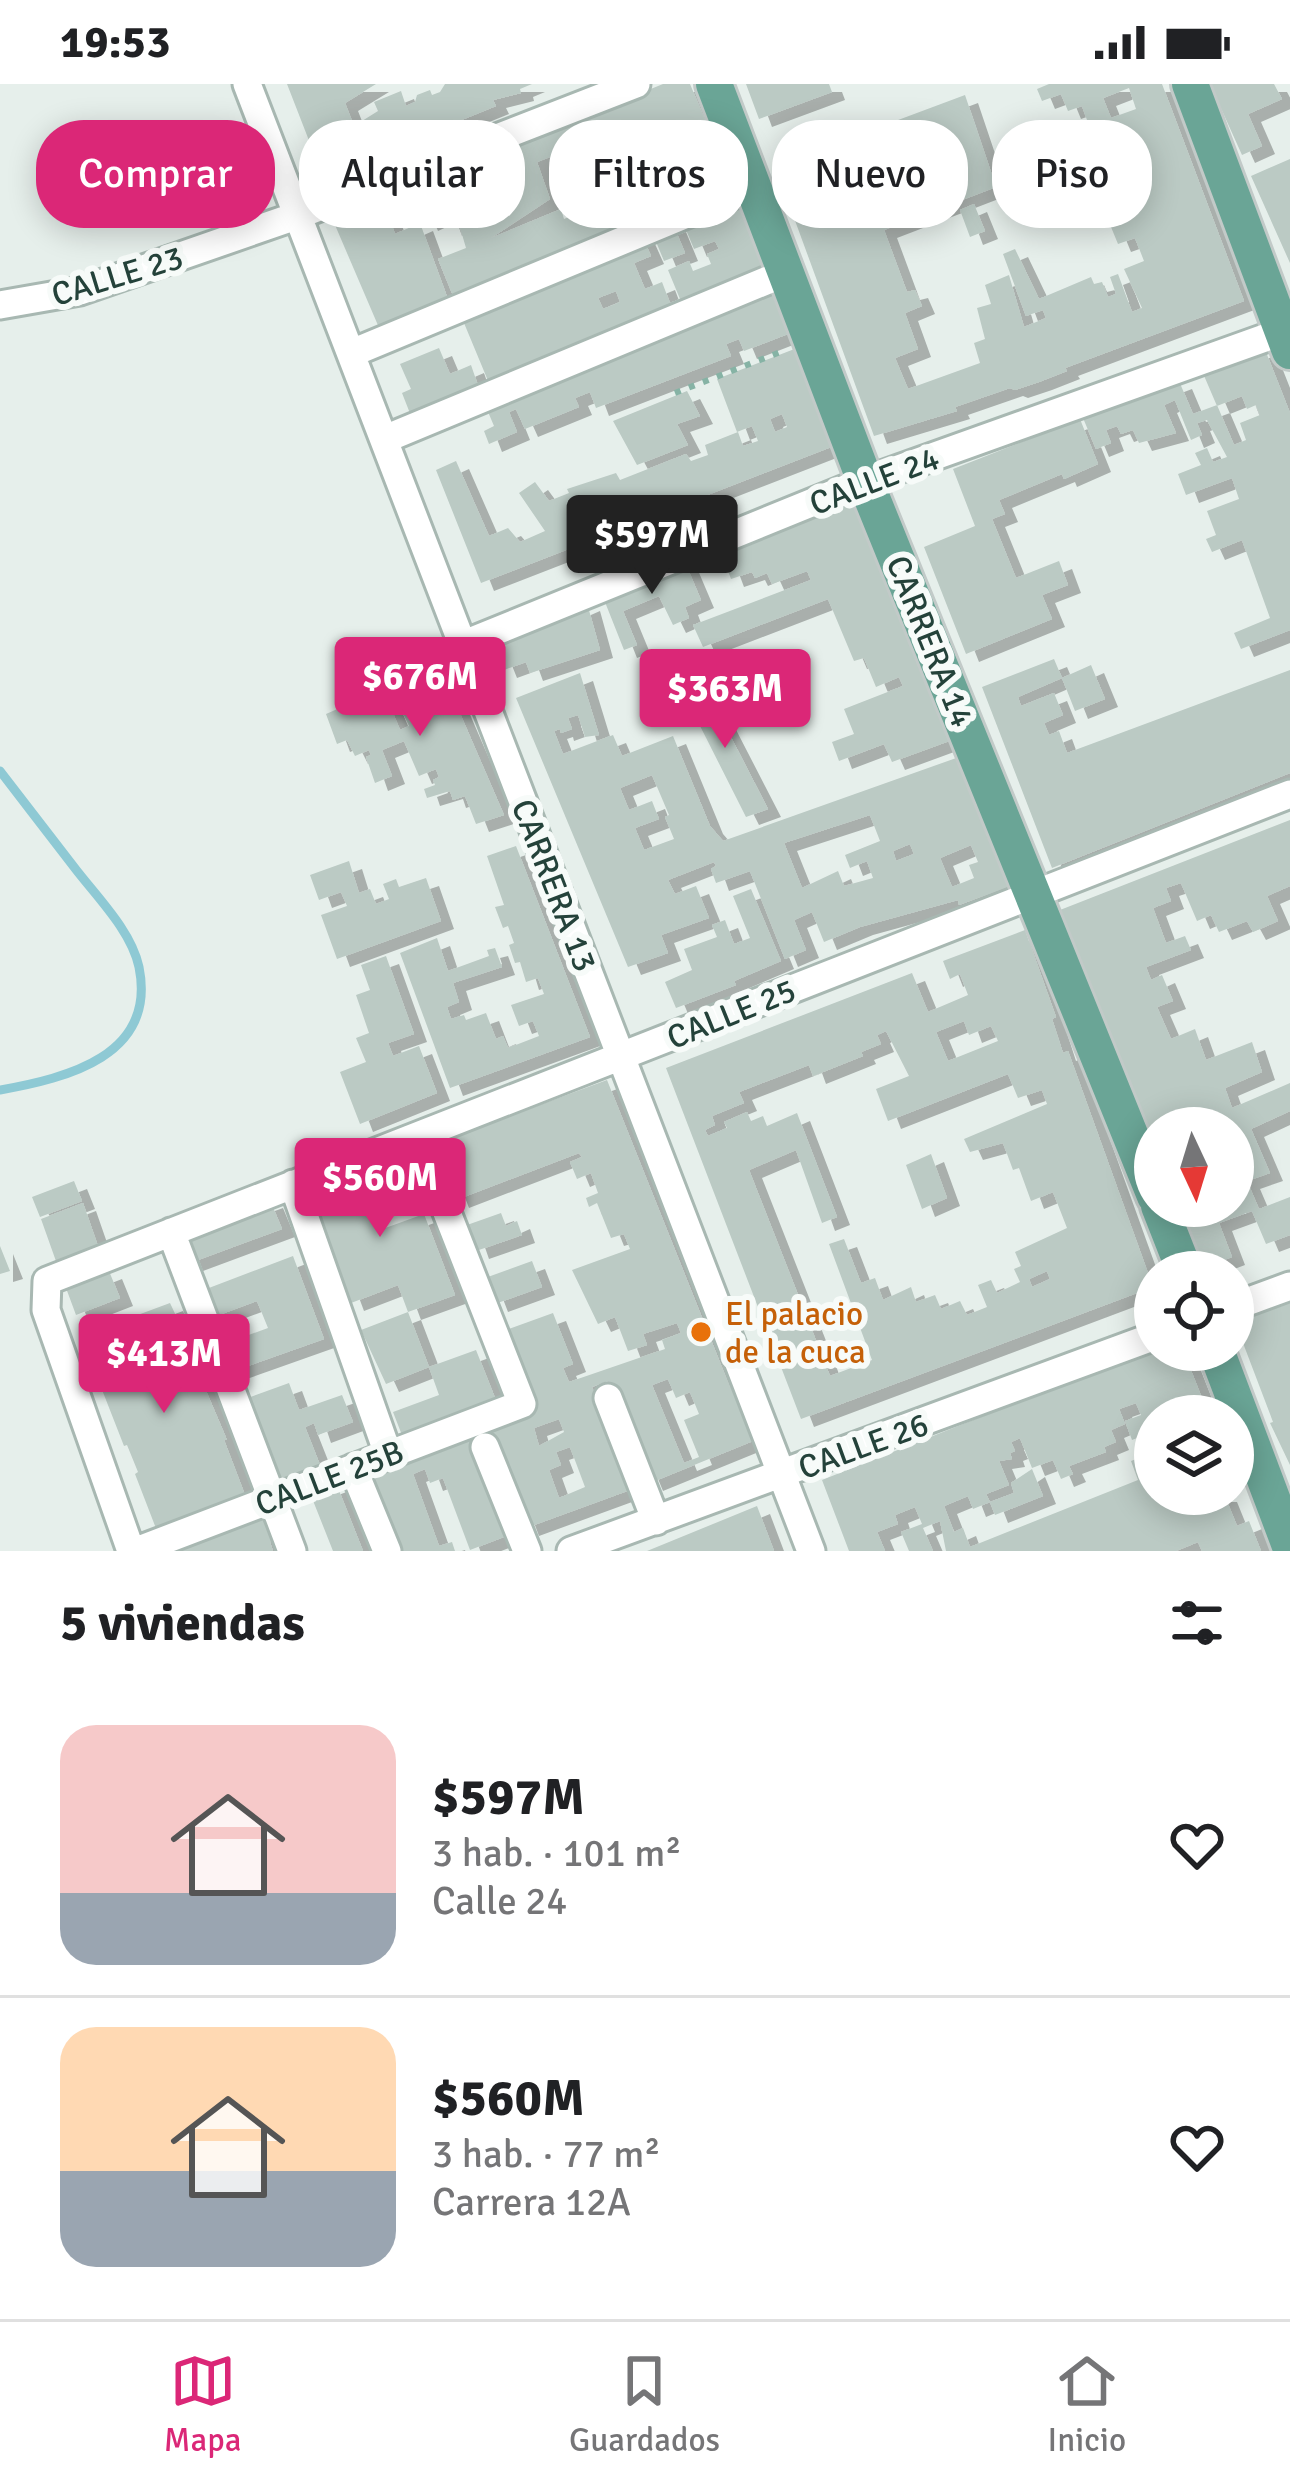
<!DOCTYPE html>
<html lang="es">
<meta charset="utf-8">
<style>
:root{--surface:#fff;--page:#f2f2f2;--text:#202124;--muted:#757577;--line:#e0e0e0;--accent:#db2777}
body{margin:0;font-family:Signika,sans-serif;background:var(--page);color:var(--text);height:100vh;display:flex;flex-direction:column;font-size:45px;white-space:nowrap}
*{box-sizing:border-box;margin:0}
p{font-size:39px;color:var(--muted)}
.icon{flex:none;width:66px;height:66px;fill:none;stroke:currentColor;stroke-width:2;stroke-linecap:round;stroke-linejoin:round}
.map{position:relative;height:1467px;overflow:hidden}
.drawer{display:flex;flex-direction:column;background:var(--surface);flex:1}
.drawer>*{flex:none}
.hud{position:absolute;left:36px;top:36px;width:1218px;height:108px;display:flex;gap:24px}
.needle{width:78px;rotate:176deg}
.buttons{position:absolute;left:1134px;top:1023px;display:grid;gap:24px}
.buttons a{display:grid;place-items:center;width:120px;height:120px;border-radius:50%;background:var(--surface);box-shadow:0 6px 30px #0003;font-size:60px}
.price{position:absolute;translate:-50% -102px;padding:0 27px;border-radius:12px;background:var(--accent);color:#fff;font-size:39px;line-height:78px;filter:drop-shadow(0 3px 6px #0008)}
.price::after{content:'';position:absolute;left:50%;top:72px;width:36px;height:27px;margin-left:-18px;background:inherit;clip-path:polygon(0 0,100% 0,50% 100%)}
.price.active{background:#222;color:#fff}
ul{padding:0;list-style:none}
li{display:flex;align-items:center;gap:36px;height:300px;padding:0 60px}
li+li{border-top:3px solid var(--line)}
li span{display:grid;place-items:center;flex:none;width:336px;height:240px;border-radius:36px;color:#555}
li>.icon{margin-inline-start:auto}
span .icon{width:144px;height:144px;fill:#fffc;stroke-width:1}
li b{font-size:51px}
h2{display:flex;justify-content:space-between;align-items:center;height:144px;padding:0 60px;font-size:51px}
.chip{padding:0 42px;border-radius:48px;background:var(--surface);box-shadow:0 6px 30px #0003;font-size:42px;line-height:108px}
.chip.active{background:var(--accent);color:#fff}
.status{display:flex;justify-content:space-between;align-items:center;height:84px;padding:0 60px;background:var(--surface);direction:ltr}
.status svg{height:33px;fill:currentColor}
.tab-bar{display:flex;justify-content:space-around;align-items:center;height:168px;border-top:3px solid var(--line);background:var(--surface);font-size:33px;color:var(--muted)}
.tab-bar a{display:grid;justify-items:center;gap:6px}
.tab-bar .active{color:var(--accent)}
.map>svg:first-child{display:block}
</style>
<div class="status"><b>19:53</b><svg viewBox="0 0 49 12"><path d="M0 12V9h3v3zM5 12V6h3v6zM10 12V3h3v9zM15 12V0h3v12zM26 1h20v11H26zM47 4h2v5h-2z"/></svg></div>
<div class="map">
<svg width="1290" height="1467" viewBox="0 0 1290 1467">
<defs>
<filter id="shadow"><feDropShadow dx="13" dy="8" stdDeviation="0" flood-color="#0004"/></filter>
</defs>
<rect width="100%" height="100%" fill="#e6efeb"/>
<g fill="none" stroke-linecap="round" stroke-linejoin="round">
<path stroke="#8ec9d4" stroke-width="9" d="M 0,687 C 25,719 49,751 74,783 C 96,812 131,846 139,883 C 157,972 67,994 0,1006"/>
</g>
<path fill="#bbcac4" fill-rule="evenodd" filter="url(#shadow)" d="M 287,0 L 376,0 L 345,19 L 354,42 L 345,45 L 350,57 L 359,54 L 354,42 L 378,27 L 374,18 L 401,7 L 406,22 L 415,18 L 417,11 L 430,6 L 432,11 L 440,8 L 445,0 L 532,0 L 520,5 L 521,9 L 493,16 L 496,22 L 366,75 L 364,70 L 345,78 L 322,90 Z
M 663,0 L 690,0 L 733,103 L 676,124 L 662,88 L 653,92 L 668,128 L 454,214 L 438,175 L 466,164 L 459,140 L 449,144 L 444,130 L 425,139 L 410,103 ZM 677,38 L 684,55 L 623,81 L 635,111 L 627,114 L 616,88 L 603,93 L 608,107 L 592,114 L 595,122 L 564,135 L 561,125 L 491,154 L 550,115 L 537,78 L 550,73 L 563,107 L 583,96 L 576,78 L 594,70 L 589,59 L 603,53 L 607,65 Z
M 746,0 L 829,0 L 832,8 L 759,35 Z
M 1049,0 L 1162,0 L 1244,217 L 1065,284 L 1067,287 L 1039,298 L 1015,306 L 1010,304 L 955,323 L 957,327 L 874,352 L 775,82 L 965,11 L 996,103 L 884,146 L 907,208 L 915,206 L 922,222 L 905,229 L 918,265 L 895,274 L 908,305 L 980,279 L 974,259 L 985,255 L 977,224 L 991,220 L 985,201 L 1009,191 L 1024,243 L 1046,234 L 1043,226 L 1026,232 L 1003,170 L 1015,165 L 1039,215 L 1091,193 L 1094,200 L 1102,198 L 1108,213 L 1116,210 L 1110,193 L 1118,190 L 1132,228 L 1142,224 L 1124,185 L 1144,177 L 1135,154 L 1118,160 L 1090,92 L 1120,81 L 1112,58 L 1097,64 L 1082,22 L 1068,27 L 1061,10 L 1042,17 L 1037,5 ZM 1129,4 L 1136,25 L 1111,34 L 1103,14 Z
M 1210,0 L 1274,0 L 1282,15 L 1248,30 L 1262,62 L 1242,71 Z
M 1290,75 L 1290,179 L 1251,92 Z
M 406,104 L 413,121 L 388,131 L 395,150 L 420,139 L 449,218 L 380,246 L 332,134 Z
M 737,114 L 768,189 L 491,304 L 464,239 L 469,237 L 464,225 L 642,152 L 651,172 L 634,179 L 645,205 L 662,198 L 670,219 L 680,215 L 668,186 L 689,177 L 693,187 L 711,180 L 707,170 L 719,165 L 715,157 L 694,165 L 682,136 ZM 616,207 L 620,218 L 603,225 L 598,214 Z
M 974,120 L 985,147 L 970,153 L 960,126 Z
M 673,140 L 685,169 L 664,177 L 652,148 Z
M 773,200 L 793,248 L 744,267 L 739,255 L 726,260 L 731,272 L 596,324 L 590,308 L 575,314 L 579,323 L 525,345 L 516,325 L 509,328 L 517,348 L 489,360 L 484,347 L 494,342 L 483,316 Z
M 1264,263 L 1290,329 L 1290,546 L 1241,565 L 1234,549 L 1270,534 L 1242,456 L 1212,468 L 1206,455 L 1216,451 L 1207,427 L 1239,415 L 1232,394 L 1186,411 L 1178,390 L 1201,381 L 1195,369 L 1207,364 L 1213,378 L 1227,373 L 1207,336 L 1197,339 L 1202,351 L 1191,356 L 1175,316 L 1164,321 L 1176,349 L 1139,359 L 1133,346 L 1121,350 L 1117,342 L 1106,346 L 1111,359 L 1096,365 L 1083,334 L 1179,297 L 1193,330 L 1217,321 L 1234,361 L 1246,356 L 1240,339 L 1260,331 L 1256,321 L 1247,325 L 1242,312 L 1217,322 L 1202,287 Z
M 439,264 L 450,290 L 471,281 L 481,310 L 413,337 L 402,309 L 411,305 L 400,280 Z
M 797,264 L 839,360 L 481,499 L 436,386 L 456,377 L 489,452 L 508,444 L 520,458 L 545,447 L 519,409 L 535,398 L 549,417 L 569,409 L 567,405 L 616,389 L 620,396 L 686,370 L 691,377 L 708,371 L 705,361 L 738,348 L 743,362 L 758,357 L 752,342 L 737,348 L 717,295 ZM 782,330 L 787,343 L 775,348 L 770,335 Z
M 687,307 L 700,332 L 677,340 L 688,361 L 637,381 L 613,337 Z
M 1080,335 L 1098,380 L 1064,395 L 1062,390 L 999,416 L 1005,430 L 992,435 L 1016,494 L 1059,477 L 1068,501 L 1042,511 L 1052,535 L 966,570 L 924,463 L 975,442 L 953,385 Z
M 850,412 L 952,656 L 892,678 L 884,660 L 839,677 L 832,658 L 854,650 L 844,625 L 903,602 L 899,593 L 876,603 L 864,574 L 854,577 L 828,515 L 703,563 L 693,541 L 811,496 L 807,487 L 772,500 L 767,489 L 755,494 L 752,488 L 731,495 L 719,463 Z
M 684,476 L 701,516 L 685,523 L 689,534 L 673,541 L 659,512 L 623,527 L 637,561 L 624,566 L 601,508 Z
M 587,519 L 600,566 L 530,589 L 526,578 L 504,586 L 496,566 L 501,557 Z
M 1054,575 L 1062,594 L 1018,613 L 1021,622 L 1054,609 L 1063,631 L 1044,639 L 1049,651 L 1059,647 L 1067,669 L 1290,586 L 1290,689 L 1052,784 L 982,603 Z
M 439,581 L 504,731 L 476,740 L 465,712 L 453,716 L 450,707 L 427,714 L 424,705 L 435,701 L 433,696 L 439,693 L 436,685 L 419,692 L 404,657 L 382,666 L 392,692 L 375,699 L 366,673 L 371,671 L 369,666 L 355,672 L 347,656 L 337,660 L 326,630 L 383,605 L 400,646 L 409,642 L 390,602 Z
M 1091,581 L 1105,615 L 1075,627 L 1062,594 Z
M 580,589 L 599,651 L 585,653 L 578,631 L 568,634 L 572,645 L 561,649 L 560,645 L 554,647 L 563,670 L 613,651 L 622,672 L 673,652 L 710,742 L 723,757 L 959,673 L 1010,802 L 959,821 L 958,816 L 860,843 L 824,858 L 812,828 L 794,836 L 806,866 L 785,875 L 750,787 L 716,799 L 711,785 L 716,782 L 714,778 L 668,796 L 675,810 L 696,802 L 709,834 L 661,851 L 668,869 L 628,883 L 516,614 ZM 652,691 L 669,731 L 665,733 L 674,755 L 644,766 L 635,744 L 659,735 L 652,717 L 629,726 L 620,704 ZM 870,731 L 880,757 L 845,771 L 850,784 L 867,777 L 873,794 L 844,802 L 838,787 L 802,804 L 784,759 ZM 910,760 L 914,770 L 896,777 L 893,767 ZM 971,761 L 978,778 L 969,781 L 974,794 L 952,803 L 940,774 Z
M 706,606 L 718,628 L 768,725 L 746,733 L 692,626 L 683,629 L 676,615 Z
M 1290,736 L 1290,802 L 1267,812 L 1278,837 L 1253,848 L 1247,837 L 1219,848 L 1211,831 L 1197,837 L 1181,799 L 1166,804 L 1171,817 L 1153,824 L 1166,859 L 1185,852 L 1191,866 L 1146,883 L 1151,896 L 1162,891 L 1173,917 L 1157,923 L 1171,955 L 1195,945 L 1206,976 L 1252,958 L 1262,988 L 1225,1004 L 1232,1024 L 1290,999 L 1290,1027 L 1251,1045 L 1270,1089 L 1247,1097 L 1259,1125 L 1290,1113 L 1290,1151 L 1266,1160 L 1252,1127 L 1219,1139 L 1232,1173 L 1203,1184 L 1173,1122 L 1233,1122 L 1233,1044 L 1155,1044 L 1155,1057 L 1148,1061 L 1057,833 L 1060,826 Z
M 516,762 L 590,953 L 450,1004 L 400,869 L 437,854 L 448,887 L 489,872 L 487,866 L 495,864 L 502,883 L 453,899 L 459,918 L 447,923 L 451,935 L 464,931 L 466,936 L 486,929 L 496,955 L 503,952 L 508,964 L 539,952 L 533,937 L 519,942 L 511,921 L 544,910 L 538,894 L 526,898 L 520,878 L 515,879 L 509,861 L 514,859 L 508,842 L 503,844 L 495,823 L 504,821 L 487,772 Z
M 349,777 L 359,809 L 370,805 L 376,820 L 389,815 L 383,800 L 396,795 L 399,803 L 426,794 L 441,837 L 337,875 L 321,831 L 347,822 L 341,808 L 319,816 L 310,791 Z
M 751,805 L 781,877 L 734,897 L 736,901 L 676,924 L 665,898 L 692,886 L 684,865 L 717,853 L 712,841 L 725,836 L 734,860 L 750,854 L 733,812 Z
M 1025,846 L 1056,933 L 1052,935 L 1063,969 L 1068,967 L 1153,1203 L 801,1335 L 666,984 L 912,889 L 928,928 L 968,911 L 960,890 L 950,895 L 943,877 ZM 964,937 L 969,951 L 991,942 L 998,957 L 948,977 L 936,948 ZM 886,947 L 909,992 L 876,1005 L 888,1037 L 1008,990 L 1018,1014 L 1042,1006 L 1047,1020 L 964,1055 L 970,1068 L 1003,1059 L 1013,1086 L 1019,1084 L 1031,1117 L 1053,1108 L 1067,1144 L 1015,1168 L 1021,1182 L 1014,1185 L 1020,1198 L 997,1209 L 991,1196 L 978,1201 L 987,1223 L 967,1231 L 960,1217 L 941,1225 L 935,1211 L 916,1218 L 911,1203 L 883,1216 L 875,1194 L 861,1199 L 844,1155 L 829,1160 L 872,1276 L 830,1292 L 749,1086 L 796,1066 L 822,1139 L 837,1133 L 797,1029 L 767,1042 L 763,1032 L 751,1037 L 747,1028 L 724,1038 L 727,1044 L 708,1052 L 705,1046 L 715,1041 L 712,1032 L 744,1019 L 739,1008 L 809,981 L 813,992 L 863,972 L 861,968 L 881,960 L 877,951 ZM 1047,1187 L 1050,1195 L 1032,1203 L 1029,1195 Z
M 386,872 L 414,950 L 388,959 L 393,972 L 419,962 L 437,1009 L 360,1040 L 340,988 L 366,978 L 356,954 L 369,949 L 356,911 L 370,906 L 361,881 Z
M 607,996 L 719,1276 L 730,1303 L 734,1301 L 753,1357 L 650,1399 L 608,1297 L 592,1303 L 630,1406 L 526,1444 L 488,1342 L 536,1324 L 526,1298 L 530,1297 L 506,1246 L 553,1229 L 573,1280 L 563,1284 L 569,1298 L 665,1265 L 662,1256 L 681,1249 L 677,1239 L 643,1250 L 647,1261 L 628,1267 L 615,1233 L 598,1240 L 572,1186 L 630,1165 L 624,1150 L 611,1154 L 597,1119 L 589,1123 L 586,1114 L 598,1109 L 591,1089 L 577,1095 L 570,1078 L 582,1073 L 579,1069 L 456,1116 L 436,1064 L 438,1059 ZM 668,1295 L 676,1314 L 690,1308 L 699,1330 L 684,1336 L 699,1373 L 684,1379 L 652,1301 ZM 559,1335 L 564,1348 L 539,1362 L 534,1344 ZM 570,1363 L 585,1403 L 559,1414 L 549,1386 L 561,1381 L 556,1368 Z
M 931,1070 L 947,1114 L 922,1125 L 906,1081 Z
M 402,1075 L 413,1102 L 366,1119 L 370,1130 L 377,1147 L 424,1130 L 455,1211 L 408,1228 L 398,1201 L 351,1219 L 309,1106 Z
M 74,1097 L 82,1117 L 40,1133 L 32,1113 Z
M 270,1116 L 282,1145 L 190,1179 L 179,1149 Z
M 83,1119 L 99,1165 L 57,1180 L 41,1135 Z
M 501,1129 L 506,1142 L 517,1137 L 522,1151 L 476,1167 L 467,1141 Z
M 0,1162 L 10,1187 L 0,1190 Z
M 293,1172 L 324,1255 L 231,1288 L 221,1261 L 268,1244 L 257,1217 L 211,1234 L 201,1207 Z
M 532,1177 L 542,1203 L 495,1220 L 485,1194 Z
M 109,1187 L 120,1214 L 76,1231 L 66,1204 Z
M 1290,1217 L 1290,1381 L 1270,1339 L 1273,1338 L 1235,1238 Z
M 170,1219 L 195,1272 L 192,1274 L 227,1356 L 224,1356 L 245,1411 L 157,1447 L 135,1390 L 138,1388 L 127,1361 L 124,1362 L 81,1252 ZM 159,1286 L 170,1314 L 160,1317 L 149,1290 Z
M 408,1228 L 429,1283 L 386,1300 L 361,1246 Z
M 1155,1264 L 1183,1266 L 1209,1332 L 1155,1332 L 1155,1410 L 1224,1410 L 1237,1442 L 1249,1437 L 1261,1467 L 1202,1467 L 1198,1458 L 1176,1467 L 946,1467 L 940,1437 L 923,1444 L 933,1467 L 909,1467 L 901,1448 L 922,1440 L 915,1423 L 895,1431 L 898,1440 L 877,1448 L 885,1467 L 849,1467 L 822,1396 ZM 1136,1319 L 1141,1331 L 1125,1337 L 1132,1356 L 1145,1351 L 1152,1369 L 1131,1377 L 1138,1396 L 970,1463 L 963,1444 L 954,1448 L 944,1422 L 968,1412 L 973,1425 L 990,1418 L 986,1410 L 1009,1401 L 999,1377 L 1012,1375 L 1010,1369 L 1015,1367 L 1011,1358 L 1020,1354 L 1032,1384 L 1053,1376 L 1061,1395 L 1073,1390 L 1069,1382 L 1106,1368 L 1104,1363 L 1116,1358 L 1111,1346 L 1125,1340 L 1119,1325 Z
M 476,1266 L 499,1324 L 405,1359 L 393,1328 L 439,1311 L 429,1283 Z
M 289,1299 L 299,1326 L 342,1311 L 353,1338 L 318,1351 L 314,1339 L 305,1343 L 320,1381 L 274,1401 L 242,1316 Z
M 471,1350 L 509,1451 L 470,1466 L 443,1394 L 430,1399 L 425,1385 L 413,1390 L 439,1462 L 452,1458 L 455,1467 L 397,1467 L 367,1387 Z
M 1032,1385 L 1043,1412 L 995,1431 L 990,1418 L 1014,1409 L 1011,1399 Z
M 336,1399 L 363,1467 L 333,1467 L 310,1409 Z
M 757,1422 L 774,1467 L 647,1467 Z
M 260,1427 L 273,1456 L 270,1458 L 273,1467 L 180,1467 L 178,1463 Z"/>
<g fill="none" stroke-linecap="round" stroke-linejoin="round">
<g stroke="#a8b8b2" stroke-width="33">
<path id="street" d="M 247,0 L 811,1467
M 0,221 L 80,207 L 296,132 L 636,0
M 352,269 L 754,102
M 385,355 L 785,189
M 462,561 L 865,397 L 1290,245
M 293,1100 L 388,1370
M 171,1148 L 292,1467
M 1233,1223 L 1290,1202
M 608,1314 L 656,1437
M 485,1363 L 527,1467
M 353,1384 L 387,1467
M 131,1467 L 46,1226 L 47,1197 L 1290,710
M 136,1467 L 522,1320 L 417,1052
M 571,1467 L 1155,1252"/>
</g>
<g stroke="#c2cac8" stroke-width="42">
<path id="primary" d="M 714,0 L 865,397 L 1155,1112
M 1190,0 L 1290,267
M 1159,1122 L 1185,1188
M 1216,1266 L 1290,1462"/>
</g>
<path stroke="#86b3a5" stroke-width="6" stroke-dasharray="6 9" stroke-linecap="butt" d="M 675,309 L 783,267"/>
<use href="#street" stroke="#fff" stroke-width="27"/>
<use href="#primary" stroke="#6aa596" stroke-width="36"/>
</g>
<circle fill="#e8710a" stroke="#f7fbf9" stroke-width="4.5" cx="701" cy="1248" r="12"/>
<g text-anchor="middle" stroke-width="12" stroke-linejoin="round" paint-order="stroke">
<g font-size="33" fill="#24423a" stroke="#f7fbf9">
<text transform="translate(117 191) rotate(-17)" y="12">CALLE 23</text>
<text transform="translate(874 396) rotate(-21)" y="12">CALLE 24</text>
<text transform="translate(931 557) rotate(68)" y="12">CARRERA 14</text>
<text transform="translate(555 801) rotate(69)" y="12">CARRERA 13</text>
<text transform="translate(731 929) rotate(-22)" y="12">CALLE 25</text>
<text transform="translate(863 1361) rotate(-20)" y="12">CALLE 26</text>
<text transform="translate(329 1393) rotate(-21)" y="12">CALLE 25B</text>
</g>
<g font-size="33" fill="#c56008" stroke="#f7fbf9" text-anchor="start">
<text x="725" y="1241">El palacio<tspan x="725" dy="38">de la cuca</tspan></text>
</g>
</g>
</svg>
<div class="buttons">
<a><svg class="needle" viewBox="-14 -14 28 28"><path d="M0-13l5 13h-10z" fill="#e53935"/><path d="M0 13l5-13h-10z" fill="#757577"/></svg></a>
<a><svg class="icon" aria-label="locate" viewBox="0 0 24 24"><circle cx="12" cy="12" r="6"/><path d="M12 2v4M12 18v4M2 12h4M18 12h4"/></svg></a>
<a><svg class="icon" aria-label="layers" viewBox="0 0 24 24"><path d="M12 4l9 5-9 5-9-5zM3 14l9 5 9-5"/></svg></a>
</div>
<b class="price active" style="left:652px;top:513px">$597M</b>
<b class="price" style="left:420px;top:655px">$676M</b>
<b class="price" style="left:725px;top:667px">$363M</b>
<b class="price" style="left:380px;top:1156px">$560M</b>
<b class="price" style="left:164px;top:1332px">$413M</b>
<div class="hud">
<a class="chip active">Comprar</a>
<a class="chip">Alquilar</a>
<a class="chip">Filtros</a>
<a class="chip">Nuevo</a>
<a class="chip">Piso</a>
</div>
</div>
<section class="drawer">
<h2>5 viviendas<svg class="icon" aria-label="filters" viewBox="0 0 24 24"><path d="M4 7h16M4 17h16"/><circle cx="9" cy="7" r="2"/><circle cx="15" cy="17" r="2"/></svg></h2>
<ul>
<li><span style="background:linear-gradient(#f6c9c9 70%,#9aa5b1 0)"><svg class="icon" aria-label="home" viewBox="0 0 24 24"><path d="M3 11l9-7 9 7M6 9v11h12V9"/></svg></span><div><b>$597M</b><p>3 hab. · 101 m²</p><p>Calle 24</p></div><svg class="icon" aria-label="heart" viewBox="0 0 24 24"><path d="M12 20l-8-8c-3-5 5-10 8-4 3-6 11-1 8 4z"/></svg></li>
<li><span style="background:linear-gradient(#ffd9b3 60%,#9aa5b1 0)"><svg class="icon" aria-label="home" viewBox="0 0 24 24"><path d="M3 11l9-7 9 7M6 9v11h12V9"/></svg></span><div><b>$560M</b><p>3 hab. · 77 m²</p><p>Carrera 12A</p></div><svg class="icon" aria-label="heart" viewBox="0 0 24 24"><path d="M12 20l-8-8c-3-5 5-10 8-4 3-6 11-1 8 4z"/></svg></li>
</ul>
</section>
<nav class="tab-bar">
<a class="active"><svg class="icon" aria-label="map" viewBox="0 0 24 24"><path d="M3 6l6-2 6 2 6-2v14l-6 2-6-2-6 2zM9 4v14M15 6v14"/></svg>Mapa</a>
<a><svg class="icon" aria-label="saved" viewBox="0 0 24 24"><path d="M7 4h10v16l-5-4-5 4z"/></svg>Guardados</a>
<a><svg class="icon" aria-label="home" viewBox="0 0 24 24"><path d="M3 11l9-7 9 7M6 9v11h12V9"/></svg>Inicio</a>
</nav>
